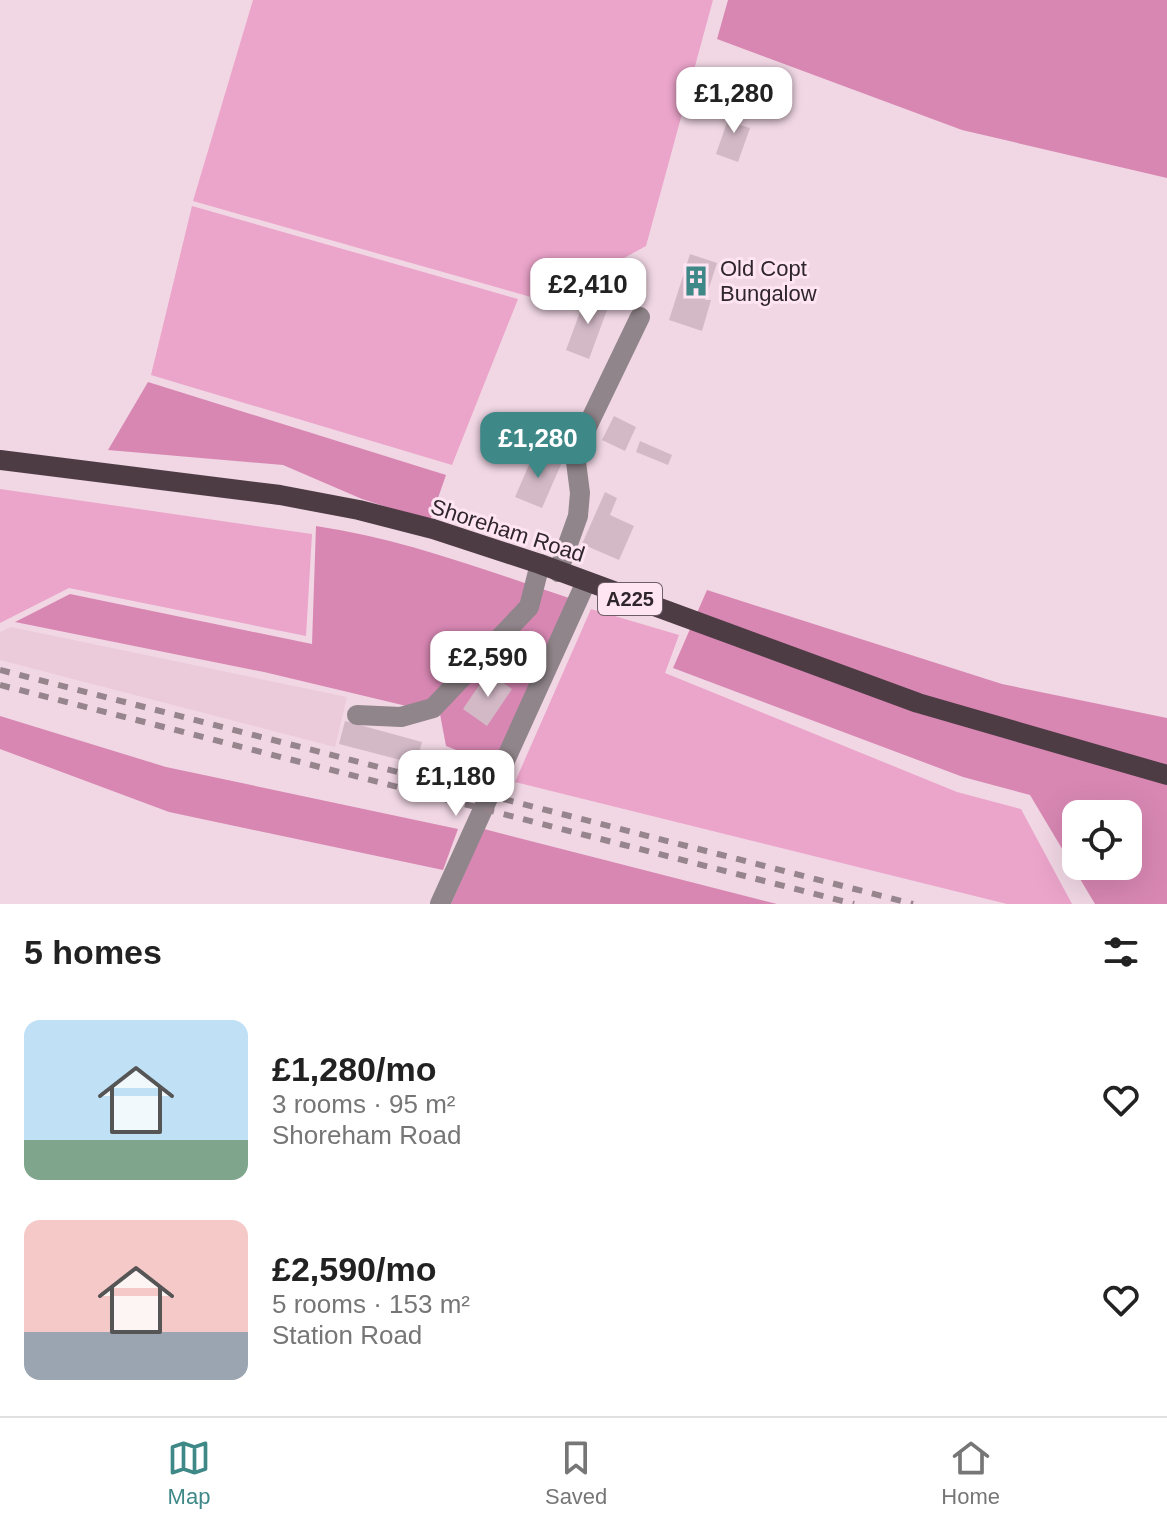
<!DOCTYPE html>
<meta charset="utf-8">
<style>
:root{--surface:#fff;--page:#f6f6f6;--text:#222;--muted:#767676;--line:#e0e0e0;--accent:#3f8888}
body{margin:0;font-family:Helvetica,sans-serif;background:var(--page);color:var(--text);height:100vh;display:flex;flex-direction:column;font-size:30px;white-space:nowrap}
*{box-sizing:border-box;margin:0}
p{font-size:26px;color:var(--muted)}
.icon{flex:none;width:44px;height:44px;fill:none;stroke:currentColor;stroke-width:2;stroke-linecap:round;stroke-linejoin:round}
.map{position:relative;height:904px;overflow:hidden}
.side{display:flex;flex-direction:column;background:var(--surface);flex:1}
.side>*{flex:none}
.controls{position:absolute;left:1062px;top:800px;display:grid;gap:16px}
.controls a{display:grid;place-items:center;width:80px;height:80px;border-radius:16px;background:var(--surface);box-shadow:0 8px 32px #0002;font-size:40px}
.price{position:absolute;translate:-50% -68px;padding:0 18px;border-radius:16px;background:#fff;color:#222;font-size:26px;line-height:52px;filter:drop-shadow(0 2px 4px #0008)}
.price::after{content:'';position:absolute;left:50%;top:48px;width:24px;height:18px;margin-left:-12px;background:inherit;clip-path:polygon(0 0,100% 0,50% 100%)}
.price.active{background:var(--accent);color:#fff}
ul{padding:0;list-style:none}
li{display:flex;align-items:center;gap:24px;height:200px;padding:0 24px}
li span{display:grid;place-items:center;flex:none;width:224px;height:160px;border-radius:16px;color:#555}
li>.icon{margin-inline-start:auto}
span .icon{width:96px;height:96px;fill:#fffc;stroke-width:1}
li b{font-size:34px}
h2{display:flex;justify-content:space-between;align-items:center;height:96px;padding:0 24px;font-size:34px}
.menu{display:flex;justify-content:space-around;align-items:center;height:112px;border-top:2px solid var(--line);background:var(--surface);font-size:22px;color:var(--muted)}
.menu a{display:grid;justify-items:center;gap:4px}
.menu .active{color:var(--accent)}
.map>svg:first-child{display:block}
</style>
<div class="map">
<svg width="1167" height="904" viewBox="0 0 1167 904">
<rect width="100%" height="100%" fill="#f1d7e4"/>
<path fill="#ebcada" d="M 11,627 L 347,697 L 335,747 L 0,660 L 0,632 Z"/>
<path fill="#eba4ca" d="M 253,0 L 713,0 L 646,246 L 545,301 L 193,201 Z
M 192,206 L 518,299 L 452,465 L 151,375 Z
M 0,489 L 312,534 L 306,636 L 69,588 L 0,623 Z
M 591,609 L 679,635 L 665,673 L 957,792 L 1021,809 L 1072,904 L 1007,904 L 515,782 Z"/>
<path fill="#d887b3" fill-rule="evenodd" d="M 728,0 L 1167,0 L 1167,178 L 962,130 L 717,39 Z
M 148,382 L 446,475 L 430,521 L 362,499 L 283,465 L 108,450 Z
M 316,526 C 404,539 488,571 572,599 L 495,765 L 446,746 L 440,714 L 264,672 L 15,622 L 70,594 L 312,644 Z
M 707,590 L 1002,684 L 1167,718 L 1167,904 L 1095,904 L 1030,795 L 963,777 L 673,668 ZM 1076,814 L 1128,814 L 1128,866 L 1076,866 Z
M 0,716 L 166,767 L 458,829 L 443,870 L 169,812 L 0,749 Z
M 484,829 L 777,904 L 451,904 Z"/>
<path fill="#d3b9c6" d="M 734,102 L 746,106 L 740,125 L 750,128 L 738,162 L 716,154 Z
M 690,254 L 717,263 L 705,300 L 711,300 L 702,331 L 669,320 Z
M 587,293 L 610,302 L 589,359 L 566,350 Z
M 614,416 L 636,427 L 625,451 L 602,440 Z
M 640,441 L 672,455 L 668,465 L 636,452 Z
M 535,451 L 562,462 L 542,508 L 515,497 Z
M 605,492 L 617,498 L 610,515 L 634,526 L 619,560 L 582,544 Z
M 488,672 L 512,689 L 487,726 L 463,709 Z
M 345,721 L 422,742 L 416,764 L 339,744 Z"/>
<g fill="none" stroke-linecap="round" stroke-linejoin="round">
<path stroke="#90858a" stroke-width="20" d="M 558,572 L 578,516 L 580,493 L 576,462 L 587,427 L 640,317
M 357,715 L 401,717 L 433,708 L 529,607 L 540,564
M 440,904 L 586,582"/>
<path stroke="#4e3c45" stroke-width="20" d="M 0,460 L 280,495 L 359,510 L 433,529 L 540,564 L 918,703 L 1167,775"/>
<path stroke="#97858e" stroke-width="6" stroke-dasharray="10 10" stroke-linecap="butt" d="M 0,670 L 913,904
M 0,685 L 854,904"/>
</g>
<defs>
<g id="building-bare" transform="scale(2.4)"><path d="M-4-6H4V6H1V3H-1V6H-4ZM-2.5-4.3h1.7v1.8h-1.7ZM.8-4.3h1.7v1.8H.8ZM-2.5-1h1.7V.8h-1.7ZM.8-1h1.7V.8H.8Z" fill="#3f8888" stroke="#ffe4f2" stroke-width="2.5" paint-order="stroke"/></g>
</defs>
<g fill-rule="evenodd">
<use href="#building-bare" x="696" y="281"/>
</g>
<g text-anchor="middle" stroke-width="6" stroke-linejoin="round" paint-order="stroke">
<rect fill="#ffe4f2" stroke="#6d5f67" stroke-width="2" x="598" y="583" width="64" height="32" rx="6"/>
<g font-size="20" font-weight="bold" fill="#2f262b">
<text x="630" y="606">A225</text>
</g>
<g font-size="22" fill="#2f262b" stroke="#ffe4f2" text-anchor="start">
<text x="720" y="276">Old Copt<tspan x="720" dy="25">Bungalow</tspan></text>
</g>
<g font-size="22" fill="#2f262b" stroke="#ffe4f2">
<text transform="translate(508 530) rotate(18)" y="8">Shoreham Road</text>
</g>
</g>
</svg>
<div class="controls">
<a><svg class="icon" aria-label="locate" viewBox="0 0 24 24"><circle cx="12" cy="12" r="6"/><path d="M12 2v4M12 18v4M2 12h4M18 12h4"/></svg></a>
</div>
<b class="price" style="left:734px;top:135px">£1,280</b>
<b class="price" style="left:588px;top:326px">£2,410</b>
<b class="price active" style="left:538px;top:480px">£1,280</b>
<b class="price" style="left:488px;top:699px">£2,590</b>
<b class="price" style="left:456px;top:818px">£1,180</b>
</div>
<section class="side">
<h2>5 homes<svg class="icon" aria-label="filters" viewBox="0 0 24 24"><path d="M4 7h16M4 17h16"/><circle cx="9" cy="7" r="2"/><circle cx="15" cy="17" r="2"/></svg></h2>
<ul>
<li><span style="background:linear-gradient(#bfe0f5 75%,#7fa58c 0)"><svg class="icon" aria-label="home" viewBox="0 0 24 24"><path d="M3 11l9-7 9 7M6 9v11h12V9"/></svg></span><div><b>£1,280/mo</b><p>3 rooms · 95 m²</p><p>Shoreham Road</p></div><svg class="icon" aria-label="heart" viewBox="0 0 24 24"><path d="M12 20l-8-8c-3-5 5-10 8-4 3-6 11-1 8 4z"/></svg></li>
<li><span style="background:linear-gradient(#f6c9c9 70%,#9aa5b1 0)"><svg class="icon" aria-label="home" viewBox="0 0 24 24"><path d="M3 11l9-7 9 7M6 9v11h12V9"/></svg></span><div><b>£2,590/mo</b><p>5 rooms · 153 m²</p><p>Station Road</p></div><svg class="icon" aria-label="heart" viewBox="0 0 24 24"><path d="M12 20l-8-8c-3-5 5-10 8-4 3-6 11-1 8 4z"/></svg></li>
</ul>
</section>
<nav class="menu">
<a class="active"><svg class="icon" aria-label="map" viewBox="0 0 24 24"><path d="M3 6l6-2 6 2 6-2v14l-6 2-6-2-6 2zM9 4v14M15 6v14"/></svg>Map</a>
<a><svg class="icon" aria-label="saved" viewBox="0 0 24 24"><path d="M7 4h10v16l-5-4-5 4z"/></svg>Saved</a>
<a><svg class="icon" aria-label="home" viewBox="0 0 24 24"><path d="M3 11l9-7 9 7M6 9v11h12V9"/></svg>Home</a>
</nav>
